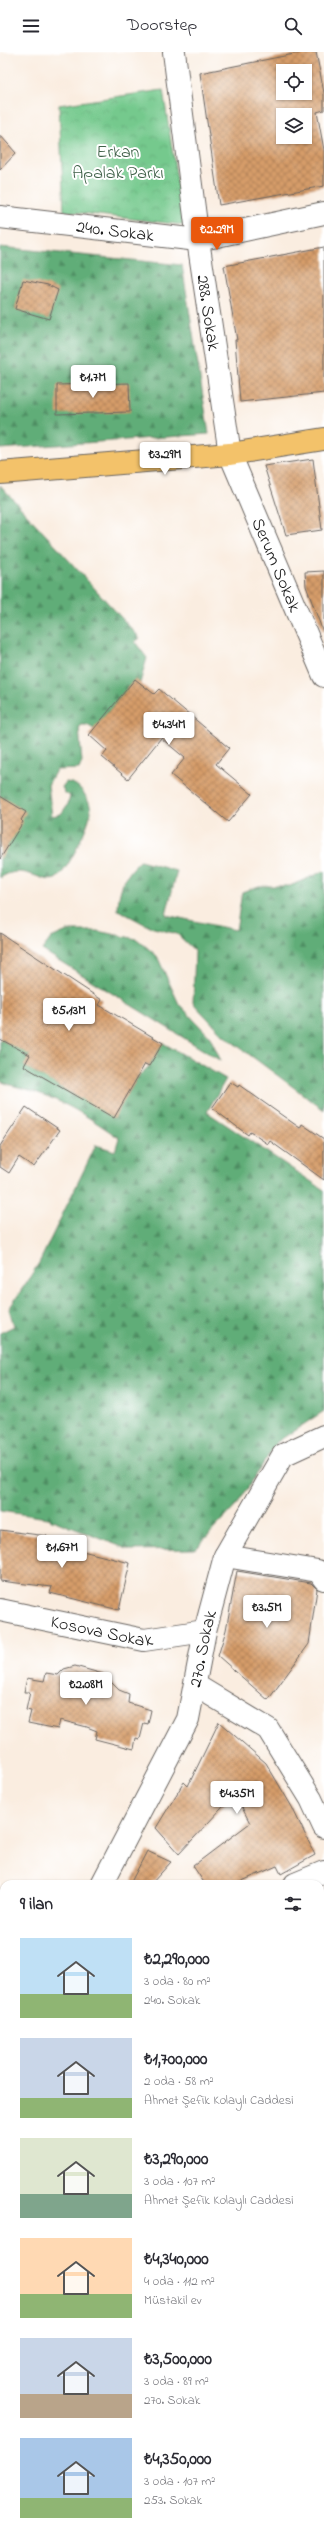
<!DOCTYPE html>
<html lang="tr">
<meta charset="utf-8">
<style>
:root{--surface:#fff;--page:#f7f7f7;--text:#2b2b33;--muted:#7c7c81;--accent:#ea580c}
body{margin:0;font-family:"Indie Flower",sans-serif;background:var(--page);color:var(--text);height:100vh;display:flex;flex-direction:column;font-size:15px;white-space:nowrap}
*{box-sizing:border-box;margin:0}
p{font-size:13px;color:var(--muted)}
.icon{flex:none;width:22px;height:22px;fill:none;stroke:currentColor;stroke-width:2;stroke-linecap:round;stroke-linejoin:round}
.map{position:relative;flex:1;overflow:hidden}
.panel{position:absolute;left:0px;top:1828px;width:324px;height:656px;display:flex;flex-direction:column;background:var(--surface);border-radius:12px 12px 0 0;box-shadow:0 1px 3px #0004}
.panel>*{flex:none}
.controls{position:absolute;left:276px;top:12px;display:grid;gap:8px}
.controls a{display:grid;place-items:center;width:36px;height:36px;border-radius:0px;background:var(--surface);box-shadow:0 1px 3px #0004;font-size:20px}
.price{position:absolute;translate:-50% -34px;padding:0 9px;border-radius:4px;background:#fff;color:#222;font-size:13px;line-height:26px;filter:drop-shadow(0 1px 2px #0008)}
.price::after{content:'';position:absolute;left:50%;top:24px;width:12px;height:9px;margin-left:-6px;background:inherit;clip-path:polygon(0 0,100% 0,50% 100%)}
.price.on{background:var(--accent);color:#fff}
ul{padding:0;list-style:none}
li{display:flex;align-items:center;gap:12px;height:100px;padding:0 20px}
li span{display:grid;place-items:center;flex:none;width:112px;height:80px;border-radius:0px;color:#555}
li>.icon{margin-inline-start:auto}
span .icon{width:48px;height:48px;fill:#fffc;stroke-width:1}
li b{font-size:17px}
h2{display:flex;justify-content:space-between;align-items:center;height:48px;padding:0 20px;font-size:17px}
header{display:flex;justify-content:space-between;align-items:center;height:52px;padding:0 20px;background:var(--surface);font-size:18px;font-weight:600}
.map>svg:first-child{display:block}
</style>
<header><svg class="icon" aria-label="menu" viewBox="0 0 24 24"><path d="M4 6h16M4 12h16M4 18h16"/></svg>Doorstep<svg class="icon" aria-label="search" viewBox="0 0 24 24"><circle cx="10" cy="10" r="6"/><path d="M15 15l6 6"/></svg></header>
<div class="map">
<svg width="324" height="2484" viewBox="0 0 324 2484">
<defs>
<pattern id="forest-firs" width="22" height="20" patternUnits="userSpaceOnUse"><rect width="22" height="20" fill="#60ad78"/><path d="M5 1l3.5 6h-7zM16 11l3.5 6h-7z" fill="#4e8c62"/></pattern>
<pattern id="park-crowns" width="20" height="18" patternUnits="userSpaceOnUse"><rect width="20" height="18" fill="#75c98d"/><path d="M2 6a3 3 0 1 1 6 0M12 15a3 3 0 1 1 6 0" fill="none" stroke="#65ac79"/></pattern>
<pattern id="building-cross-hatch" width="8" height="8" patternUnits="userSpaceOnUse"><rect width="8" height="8" fill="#d59c69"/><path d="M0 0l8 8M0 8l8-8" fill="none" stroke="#ac7e56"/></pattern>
</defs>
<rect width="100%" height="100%" fill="#fff"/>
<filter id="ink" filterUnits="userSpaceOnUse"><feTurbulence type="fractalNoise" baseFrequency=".025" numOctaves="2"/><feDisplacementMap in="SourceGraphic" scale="8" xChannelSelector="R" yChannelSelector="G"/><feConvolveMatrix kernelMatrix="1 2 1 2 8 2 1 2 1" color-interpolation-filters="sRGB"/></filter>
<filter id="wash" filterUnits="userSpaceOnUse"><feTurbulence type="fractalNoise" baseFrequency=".012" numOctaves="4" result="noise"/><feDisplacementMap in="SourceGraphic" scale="16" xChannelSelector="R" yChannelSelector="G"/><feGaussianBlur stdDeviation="0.9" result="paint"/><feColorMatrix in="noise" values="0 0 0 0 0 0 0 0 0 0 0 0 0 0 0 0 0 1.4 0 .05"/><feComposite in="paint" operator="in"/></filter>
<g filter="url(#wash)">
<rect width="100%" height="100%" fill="#faede0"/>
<path fill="url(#forest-firs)" stroke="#3e644a" d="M 0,195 L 182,213 L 209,382 L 0,397 Z
M 0,433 L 140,586 L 135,590 L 147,606 L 140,631 L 135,627 L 94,677 L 87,673 L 82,673 L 79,676 L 82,710 L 79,717 L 56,718 L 48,733 L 52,764 L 61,762 L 68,752 L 70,744 L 65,741 L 62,735 L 66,730 C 78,731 82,738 88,748 C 90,752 92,758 90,763 C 88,775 66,823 55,827 C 42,832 23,810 0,826 Z
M 140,809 L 177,819 L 166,863 L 236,878 L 242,840 L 259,834 L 290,834 L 324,819 L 324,1058 L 223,983 L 193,951 L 195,899 L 177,882 L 150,875 L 118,858 C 118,837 125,823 140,809 Z
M 67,879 L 97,879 L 137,887 L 157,904 L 179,952 L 210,985 L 221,1009 L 42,898 L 51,886 Z
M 26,970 L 47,974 L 24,1014 L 114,1065 L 137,1026 L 149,1014 L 163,991 L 226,1027 L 207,1060 L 324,1138 L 324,1359 L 277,1390 L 237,1453 L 195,1497 L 130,1498 L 47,1466 L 0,1459 L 0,1281 L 14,1274 L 9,1257 L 39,1211 L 96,1093 L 115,1099 L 119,1086 C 93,1068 68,1051 38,1041 C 26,1036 13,1035 0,1029 L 0,987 L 13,994 Z
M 4,2339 L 4,2480 L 54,2480 L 55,2484 L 0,2484 L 0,2340 Z"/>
<path fill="url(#park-crowns)" stroke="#487254" d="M 163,38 L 184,173 L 64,159 L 59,53 Z"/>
<g id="blocks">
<path fill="url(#building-cross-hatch)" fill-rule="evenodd" d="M 304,0 L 316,0 L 324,41 L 324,58 L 317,60 L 324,98 L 324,134 L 219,153 L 200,21 ZM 283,19 L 305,19 L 305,41 L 283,41 ZM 283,63 L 305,63 L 305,85 L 283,85 Z
M 0,83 L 16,101 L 0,118 Z
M 324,195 L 324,341 L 240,350 L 235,288 L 237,288 L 224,214 Z
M 23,228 L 48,233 L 58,238 L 49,267 L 15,257 Z
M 129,331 L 130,360 L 57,362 L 57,333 Z
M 313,407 L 322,478 L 286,483 L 264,414 Z
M 324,519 L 324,579 L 323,580 L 306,534 L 305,520 Z
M 135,627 L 154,642 L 159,637 L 229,696 L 216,712 L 252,742 L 228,770 L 171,723 L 185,706 L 161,686 L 128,727 L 102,705 L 107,699 L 89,683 Z
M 0,744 L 26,760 L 21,768 L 23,770 L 0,807 Z
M 0,881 L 102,948 L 99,953 L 163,991 L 149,1014 L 145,1012 L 114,1066 L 24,1014 L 30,1003 L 0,987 Z
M 230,1030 L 238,1035 L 239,1033 L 300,1076 L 302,1072 L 324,1087 L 324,1128 L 270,1089 L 268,1092 L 250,1080 L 248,1083 L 212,1056 Z
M 26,1055 L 60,1078 L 34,1115 L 19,1105 L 9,1121 L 0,1115 L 0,1094 Z
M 0,1478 L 47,1484 L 47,1490 L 130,1511 L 119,1558 L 50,1541 L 52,1535 L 0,1529 Z
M 237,1519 L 311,1531 L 317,1537 L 309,1592 L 268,1648 L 218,1604 L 226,1578 Z
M 75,1614 L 103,1622 L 119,1638 L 129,1642 L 128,1651 L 151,1658 L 148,1672 L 144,1671 L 140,1687 L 136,1686 L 134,1697 L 95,1687 L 97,1679 L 87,1675 L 60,1668 L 58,1677 L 28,1671 L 31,1659 L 26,1658 L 30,1640 L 24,1640 L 27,1626 L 44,1629 L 46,1621 L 58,1623 L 64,1617 Z
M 219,1670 L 266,1711 L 292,1755 L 315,1803 L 281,1822 L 277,1814 L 235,1832 L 205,1832 L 193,1814 L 250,1771 L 235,1742 L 179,1802 L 156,1776 L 184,1730 L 188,1734 Z
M 147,1799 L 171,1810 L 151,1832 L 130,1832 Z"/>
</g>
</g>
<g filter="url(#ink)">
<use href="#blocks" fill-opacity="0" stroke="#6a6561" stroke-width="1"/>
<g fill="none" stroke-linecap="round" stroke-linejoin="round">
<g stroke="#6a6561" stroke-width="24">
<g id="minor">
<path id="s1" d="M 174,0 L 198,188 L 230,402 L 324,624"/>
<path id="s2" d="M 0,165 L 198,188 L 324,161"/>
<path d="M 225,1504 L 318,1519 L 324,1527"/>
<path id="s3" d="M 0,1558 L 144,1588 L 205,1579"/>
<path d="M 195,1633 L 268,1677 L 311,1747 L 324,1775"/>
<path id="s4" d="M 102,1832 L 188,1667 L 205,1579 L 225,1504 L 283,1403 L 324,1384"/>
<path d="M 295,1832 L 324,1820"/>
<path d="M 0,1864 L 4,1863"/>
<path d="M 320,2064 L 324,2062"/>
<path d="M 320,2273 L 324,2298"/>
<path d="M 63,2480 L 64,2484"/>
<path d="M 237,2480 L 238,2484"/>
</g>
</g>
<g stroke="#6a6561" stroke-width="24">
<path id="major" d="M 0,421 L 230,402 L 324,387"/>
</g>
<use href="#minor" stroke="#fff" stroke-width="22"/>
<use href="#major" stroke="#f3c26a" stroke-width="22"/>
</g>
</g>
<g text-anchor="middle" stroke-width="4" stroke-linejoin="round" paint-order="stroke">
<g font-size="18" fill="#406149" stroke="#fff">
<text x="118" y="105">Erkan<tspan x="118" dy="21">Apalak Parkı</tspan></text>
</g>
<g font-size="18" fill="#1c1c1c" stroke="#fff">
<text dy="6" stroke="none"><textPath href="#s2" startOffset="116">240. Sokak</textPath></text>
<text dy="6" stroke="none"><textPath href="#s1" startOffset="263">288. Sokak</textPath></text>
<text dy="6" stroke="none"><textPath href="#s1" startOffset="526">Serum Sokak</textPath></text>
<text dy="6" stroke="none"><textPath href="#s3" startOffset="104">Kosova Sokak</textPath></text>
<text dy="6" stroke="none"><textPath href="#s4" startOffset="258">270. Sokak</textPath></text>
</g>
</g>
</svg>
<div class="controls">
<a><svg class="icon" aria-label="locate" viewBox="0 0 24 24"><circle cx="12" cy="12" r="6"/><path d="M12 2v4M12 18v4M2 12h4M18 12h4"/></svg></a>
<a><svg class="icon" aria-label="layers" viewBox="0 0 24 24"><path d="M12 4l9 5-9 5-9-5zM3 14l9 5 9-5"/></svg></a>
</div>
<b class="price on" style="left:217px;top:199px">₺2.29M</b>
<b class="price" style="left:93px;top:347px">₺1.7M</b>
<b class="price" style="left:165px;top:424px">₺3.29M</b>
<b class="price" style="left:169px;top:694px">₺4.34M</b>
<b class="price" style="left:69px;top:980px">₺5.13M</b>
<b class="price" style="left:62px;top:1517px">₺1.67M</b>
<b class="price" style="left:267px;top:1577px">₺3.5M</b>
<b class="price" style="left:86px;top:1654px">₺2.08M</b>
<b class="price" style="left:237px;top:1763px">₺4.35M</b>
<section class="panel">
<h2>9 ilan<svg class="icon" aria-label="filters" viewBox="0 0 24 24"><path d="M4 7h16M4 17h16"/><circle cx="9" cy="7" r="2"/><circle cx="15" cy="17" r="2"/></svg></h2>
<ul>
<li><span style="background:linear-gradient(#bfe0f5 70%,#8fb573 0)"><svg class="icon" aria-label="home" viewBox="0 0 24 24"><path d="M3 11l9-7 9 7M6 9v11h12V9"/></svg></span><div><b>₺2,290,000</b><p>3 oda · 80 m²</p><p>240. Sokak</p></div></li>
<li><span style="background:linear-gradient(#c9d6e8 75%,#8fb573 0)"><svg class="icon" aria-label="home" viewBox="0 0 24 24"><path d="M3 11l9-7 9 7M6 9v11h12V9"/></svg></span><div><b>₺1,700,000</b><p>2 oda · 58 m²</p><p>Ahmet Şefik Kolaylı Caddesi</p></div></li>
<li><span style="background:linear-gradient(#dfe7d0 70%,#7fa58c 0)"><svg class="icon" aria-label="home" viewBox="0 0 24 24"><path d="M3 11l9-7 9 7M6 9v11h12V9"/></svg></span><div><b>₺3,290,000</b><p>3 oda · 107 m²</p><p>Ahmet Şefik Kolaylı Caddesi</p></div></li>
<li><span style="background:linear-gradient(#ffd9b3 70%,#8fb573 0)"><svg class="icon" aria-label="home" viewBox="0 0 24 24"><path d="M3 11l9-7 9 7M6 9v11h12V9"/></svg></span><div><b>₺4,340,000</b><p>4 oda · 112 m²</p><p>Müstakil ev</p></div></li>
<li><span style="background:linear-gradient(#c9d6e8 70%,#b9a48a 0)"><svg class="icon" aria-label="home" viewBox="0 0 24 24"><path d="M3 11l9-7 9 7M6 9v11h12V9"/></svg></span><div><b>₺3,500,000</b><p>3 oda · 89 m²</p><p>270. Sokak</p></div></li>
<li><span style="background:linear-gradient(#a9c7e8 75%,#8fb573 0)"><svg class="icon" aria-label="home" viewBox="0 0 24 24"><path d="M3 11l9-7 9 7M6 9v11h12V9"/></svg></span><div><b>₺4,350,000</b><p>3 oda · 107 m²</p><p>253. Sokak</p></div></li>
</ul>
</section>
</div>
